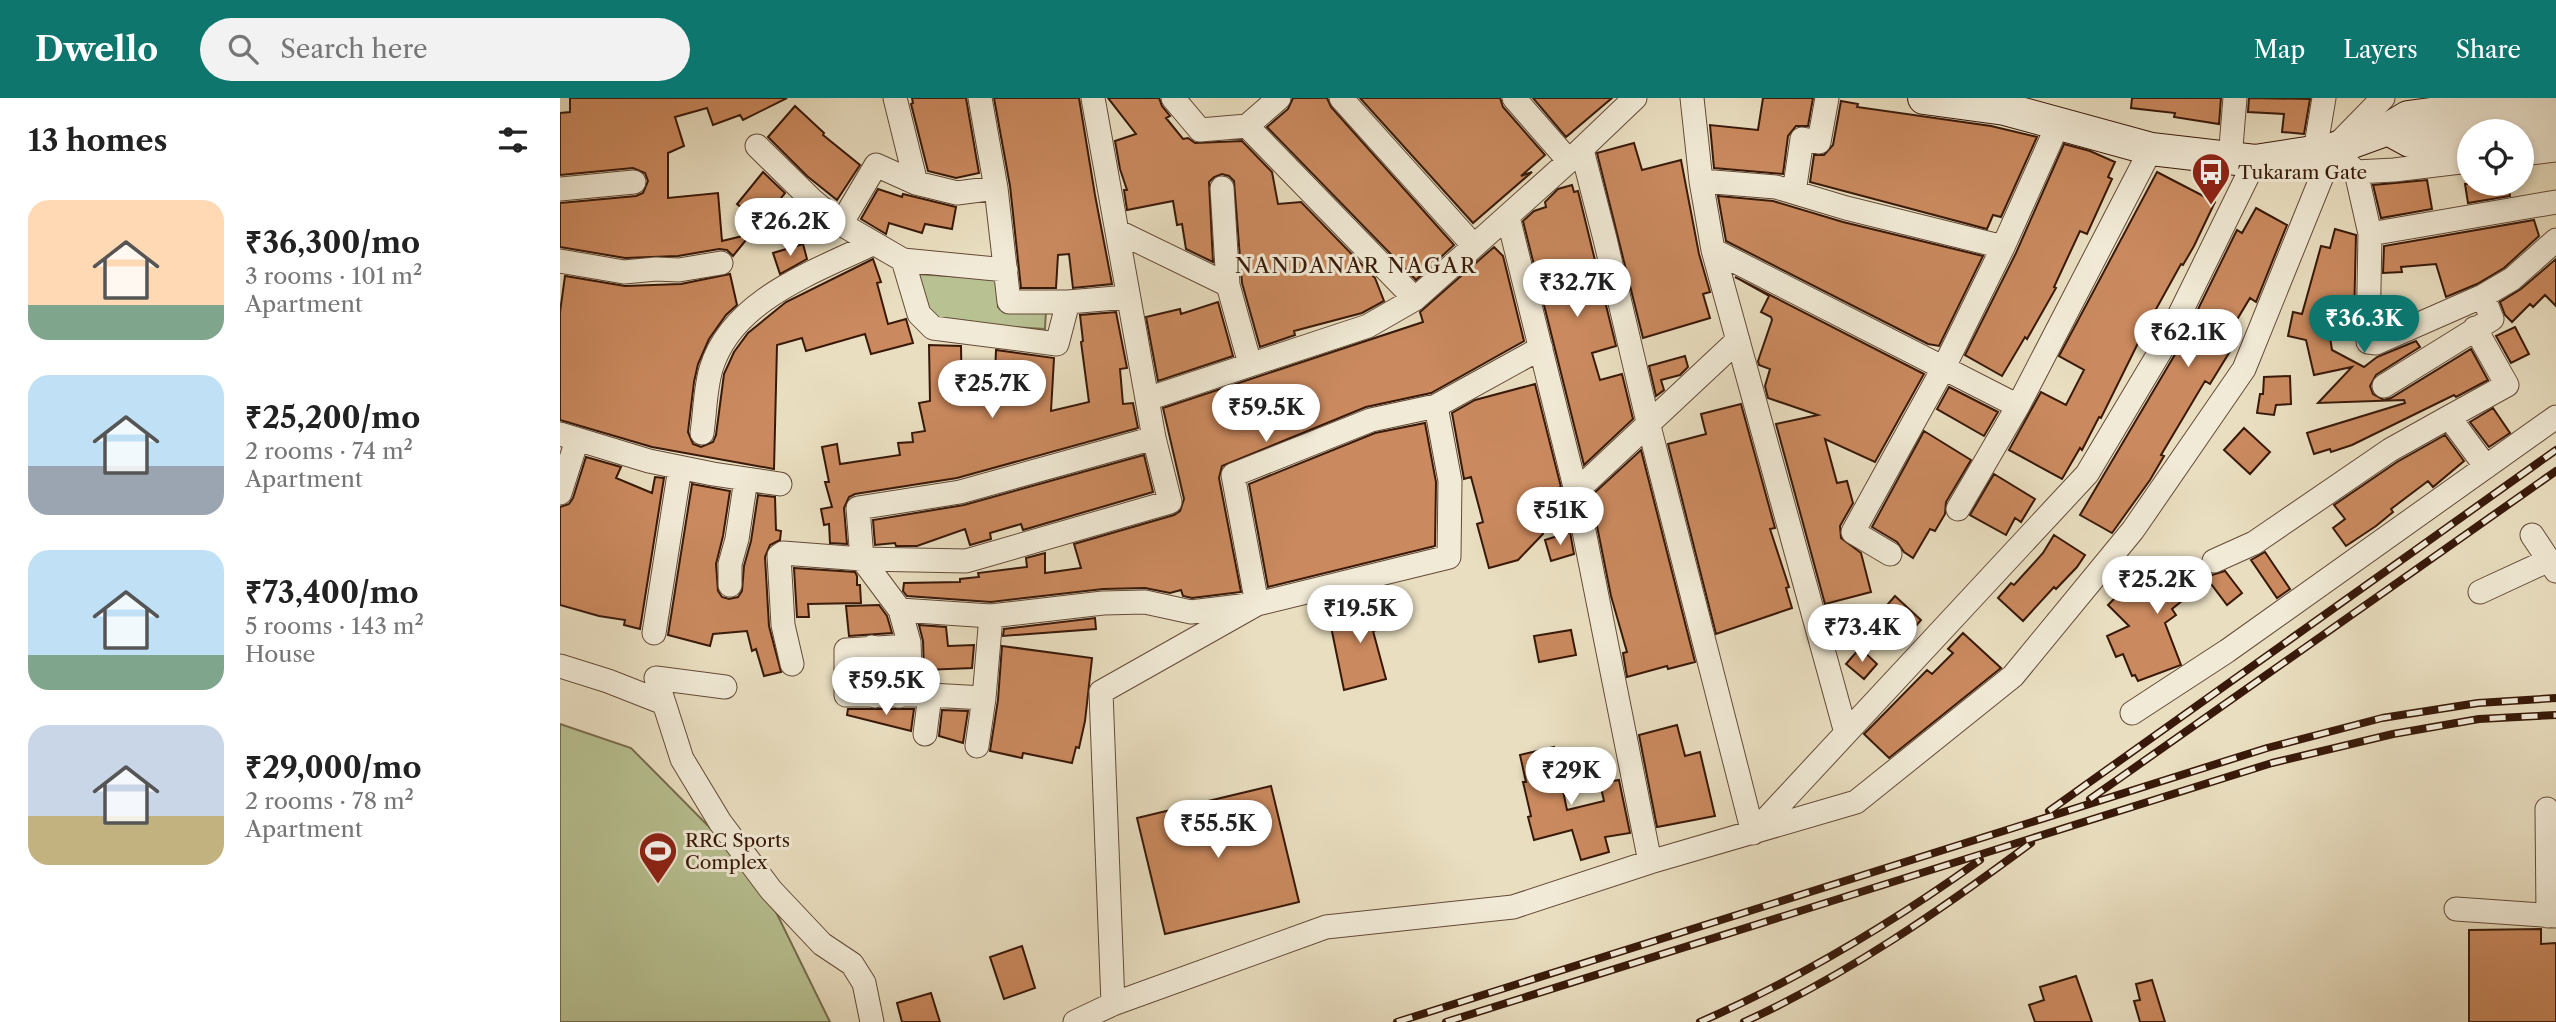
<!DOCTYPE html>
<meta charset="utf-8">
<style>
:root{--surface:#fff;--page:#f2f2f2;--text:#222;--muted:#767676;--accent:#0f766e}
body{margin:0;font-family:"Libre Caslon Text",serif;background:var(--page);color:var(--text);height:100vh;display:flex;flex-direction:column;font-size:26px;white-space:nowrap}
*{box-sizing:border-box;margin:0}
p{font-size:23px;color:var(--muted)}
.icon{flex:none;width:38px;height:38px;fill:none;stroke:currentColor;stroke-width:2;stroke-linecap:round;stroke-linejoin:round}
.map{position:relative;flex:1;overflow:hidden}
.side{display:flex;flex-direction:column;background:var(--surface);width:560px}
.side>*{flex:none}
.tools{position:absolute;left:1897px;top:21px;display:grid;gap:14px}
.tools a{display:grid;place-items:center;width:77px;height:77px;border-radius:50%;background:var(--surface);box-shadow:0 4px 10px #0003;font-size:35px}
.price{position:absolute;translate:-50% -60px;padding:0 16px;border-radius:24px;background:#fff;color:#222;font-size:23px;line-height:46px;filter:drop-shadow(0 2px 4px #0008)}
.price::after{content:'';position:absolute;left:50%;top:42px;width:21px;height:16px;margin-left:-10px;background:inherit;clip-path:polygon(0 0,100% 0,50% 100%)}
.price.active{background:var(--accent);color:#fff}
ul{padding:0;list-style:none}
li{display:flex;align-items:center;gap:21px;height:175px;padding:0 28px}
li span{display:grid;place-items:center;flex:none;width:196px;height:140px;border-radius:21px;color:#555}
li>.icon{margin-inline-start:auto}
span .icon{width:84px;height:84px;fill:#fffc;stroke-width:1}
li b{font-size:30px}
h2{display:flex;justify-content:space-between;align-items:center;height:84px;padding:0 28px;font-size:30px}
header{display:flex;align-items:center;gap:42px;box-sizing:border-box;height:98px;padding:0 35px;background:var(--accent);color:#fff}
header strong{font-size:33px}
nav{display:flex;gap:38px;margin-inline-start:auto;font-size:24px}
.search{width:490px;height:63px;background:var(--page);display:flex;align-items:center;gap:18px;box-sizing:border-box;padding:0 24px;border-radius:38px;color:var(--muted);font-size:26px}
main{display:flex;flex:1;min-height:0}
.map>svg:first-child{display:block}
</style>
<header>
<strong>Dwello</strong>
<div class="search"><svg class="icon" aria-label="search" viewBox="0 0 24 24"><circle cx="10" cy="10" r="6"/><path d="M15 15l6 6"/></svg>Search here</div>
<nav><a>Map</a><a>Layers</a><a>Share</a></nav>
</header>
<main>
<section class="side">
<h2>13 homes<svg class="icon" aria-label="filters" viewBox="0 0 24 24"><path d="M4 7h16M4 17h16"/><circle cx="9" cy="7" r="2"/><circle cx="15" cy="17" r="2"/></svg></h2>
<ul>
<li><span style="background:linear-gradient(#ffd9b3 75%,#7fa58c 0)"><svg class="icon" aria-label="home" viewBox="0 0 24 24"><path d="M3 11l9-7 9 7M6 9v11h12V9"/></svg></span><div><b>₹36,300/mo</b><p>3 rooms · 101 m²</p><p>Apartment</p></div></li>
<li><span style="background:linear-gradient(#bfe0f5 65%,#9aa5b1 0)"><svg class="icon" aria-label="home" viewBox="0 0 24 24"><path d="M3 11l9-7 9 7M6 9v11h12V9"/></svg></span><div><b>₹25,200/mo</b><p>2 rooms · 74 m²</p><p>Apartment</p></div></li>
<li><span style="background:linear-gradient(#bfe0f5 75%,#7fa58c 0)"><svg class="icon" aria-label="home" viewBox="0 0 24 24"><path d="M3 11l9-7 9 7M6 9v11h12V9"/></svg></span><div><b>₹73,400/mo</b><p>5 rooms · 143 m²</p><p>House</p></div></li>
<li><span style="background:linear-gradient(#c9d6e8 65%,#c2b280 0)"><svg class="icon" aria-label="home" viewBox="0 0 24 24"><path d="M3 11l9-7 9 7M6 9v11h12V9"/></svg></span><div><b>₹29,000/mo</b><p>2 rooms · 78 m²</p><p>Apartment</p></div></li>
</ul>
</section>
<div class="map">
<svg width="1996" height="924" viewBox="0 0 1996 924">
<rect width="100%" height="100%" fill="#e9dec0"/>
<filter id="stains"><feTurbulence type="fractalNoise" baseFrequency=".00286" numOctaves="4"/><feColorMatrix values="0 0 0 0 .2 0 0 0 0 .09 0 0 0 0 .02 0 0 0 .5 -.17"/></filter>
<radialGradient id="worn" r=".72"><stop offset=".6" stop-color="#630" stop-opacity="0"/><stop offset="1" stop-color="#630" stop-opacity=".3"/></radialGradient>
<path fill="#b8c192" stroke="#786d4e" stroke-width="2" d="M 356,176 L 439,181 L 438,209 L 486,212 L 485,231 L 379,225 L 362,211 Z
M 0,626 L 71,650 L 177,757 L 217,816 L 270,924 L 0,924 Z"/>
<path fill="#ca895e" stroke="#381909" stroke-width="2" d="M 10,0 L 227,0 L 183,22 L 180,17 L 153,27 L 147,10 L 115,19 L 124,48 L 108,55 L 108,100 L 158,95 L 162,143 L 191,136 L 173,158 L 167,152 L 159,151 L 118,158 L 65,160 L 0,149 L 0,105 L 76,98 L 83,95 L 88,83 L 85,75 L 73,70 L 0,77 L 0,15 L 10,14 Z
M 352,0 L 406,0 L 419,75 L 396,80 L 368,73 L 351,6 L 353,5 Z
M 434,0 L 519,0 L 535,97 L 552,186 L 513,190 L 509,156 L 498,157 L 496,190 L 461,190 L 450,88 Z
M 548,0 L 599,0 L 602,8 L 610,18 L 606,20 L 623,41 L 628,40 L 635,45 L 682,43 L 712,74 L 718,106 L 741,104 L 815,180 L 824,203 L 802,215 L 734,233 L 735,237 L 700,249 L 682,185 L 674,83 L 669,78 L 662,76 L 654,79 L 649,84 L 653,164 L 626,151 L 622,126 L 617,127 L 613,103 L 567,112 L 564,92 L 567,92 L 560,71 L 555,43 L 576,36 Z
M 733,0 L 767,0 L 771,9 L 894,147 L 856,182 L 707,29 L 728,11 Z
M 800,0 L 940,0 L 943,9 L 985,57 L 961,78 L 972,74 L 913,125 Z
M 973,0 L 1052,0 L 1006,39 Z
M 1203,0 L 1253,0 L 1248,28 L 1236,28 L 1228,38 L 1223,76 L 1154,70 L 1150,27 L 1198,32 Z
M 1572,0 L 1661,0 L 1659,26 L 1614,19 L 1615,15 L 1571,10 Z
M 1689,0 L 1750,1 L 1744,36 L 1722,34 L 1724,16 L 1688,14 Z
M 1281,3 L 1298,6 L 1297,9 L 1431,28 L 1477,39 L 1441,119 L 1433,117 L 1427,131 L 1250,84 L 1254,57 L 1264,57 L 1273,47 Z
M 235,8 L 264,35 L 263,37 L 300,67 L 277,102 L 247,78 L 208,39 Z
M 1074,45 L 1082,72 L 1121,62 L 1139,156 L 1150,194 L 1143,196 L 1150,220 L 1083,240 L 1037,55 Z
M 1504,46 L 1530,53 L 1555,64 L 1548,79 L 1552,81 L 1527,136 L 1520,133 L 1494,189 L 1496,190 L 1467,241 L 1465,239 L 1442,278 L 1405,257 L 1456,155 Z
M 203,74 L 225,95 L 201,125 L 177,106 Z
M 1597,74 L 1655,104 L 1634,148 L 1623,167 L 1621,166 L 1585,231 L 1541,320 L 1539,319 L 1522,352 L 1520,350 L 1502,381 L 1449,352 L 1481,294 L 1506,307 L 1524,272 L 1499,258 Z
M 1867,82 L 1872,111 L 1821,120 L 1813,87 Z
M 1905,86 L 1948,86 L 1950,98 L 1908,105 Z
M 1012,87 L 1014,94 L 1018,93 L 1056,248 L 1032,255 L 1040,282 L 1062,276 L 1073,321 L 1024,367 L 963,123 L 974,113 L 986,109 L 985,104 L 998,91 Z
M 318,91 L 342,99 L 343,96 L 396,109 L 392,131 L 365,126 L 362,135 L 329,125 L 326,136 L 301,121 Z
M 1158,98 L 1213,103 L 1283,124 L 1423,158 L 1379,248 L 1368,246 L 1166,143 Z
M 1696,110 L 1727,127 L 1696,204 L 1690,200 L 1663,245 L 1672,250 L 1650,286 L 1645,283 L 1601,357 L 1604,358 L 1590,382 L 1552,435 L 1520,417 L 1620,248 L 1674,138 L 1677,132 L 1682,135 Z
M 1974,122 L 1979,138 L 1944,170 L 1917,186 L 1886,199 L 1876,166 L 1841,169 L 1842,174 L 1823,175 L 1824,148 Z
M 1775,131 L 1796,137 L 1794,221 L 1767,220 L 1772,252 L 1804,269 L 1817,259 L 1856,243 L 1860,249 L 1816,277 L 1810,288 L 1813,296 L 1824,302 L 1831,300 L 1911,251 L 1928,282 L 1896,299 L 1894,297 L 1792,347 L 1771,354 L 1770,351 L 1754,356 L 1747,335 L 1845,305 L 1844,302 L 1758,305 L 1792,269 L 1754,277 L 1746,242 L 1728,238 L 1733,214 L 1742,216 L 1761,148 L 1770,150 Z
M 243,146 L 247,161 L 220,176 L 213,155 Z
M 934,149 L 943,158 L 964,243 L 871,295 L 806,309 L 662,368 L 659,380 L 681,494 L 632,500 L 623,498 L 621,492 L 610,495 L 585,490 L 543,491 L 431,504 L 347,498 L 343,493 L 344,485 L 400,484 L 400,481 L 419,479 L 418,475 L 467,469 L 466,460 L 485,455 L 485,475 L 521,470 L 514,446 L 614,417 L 620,413 L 624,401 L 603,310 L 863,224 L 860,214 Z
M 313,161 L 321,184 L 317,185 L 328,226 L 346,221 L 353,245 L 311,256 L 305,236 L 246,253 L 242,240 L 217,247 L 214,371 L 92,349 L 0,322 L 0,214 L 5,178 L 65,188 L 121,186 L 170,176 L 177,207 L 166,217 L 149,241 L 138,266 L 134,284 L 128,334 L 133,346 L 141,349 L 153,344 L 156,337 L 164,276 L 174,254 L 188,235 L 226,204 Z
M 1996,161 L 1996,208 L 1985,197 L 1973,209 L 1970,206 L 1952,224 L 1945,217 L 1940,204 L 1961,191 Z
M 1175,179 L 1364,276 L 1315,364 L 1265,341 L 1277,385 L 1287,383 L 1293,405 L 1280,428 L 1281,440 L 1301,455 L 1311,494 L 1265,506 L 1216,326 L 1258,317 L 1208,300 L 1205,288 L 1210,271 L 1199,267 L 1198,263 L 1212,222 L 1211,219 L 1201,214 L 1209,198 Z
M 658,204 L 673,258 L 598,283 L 586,219 L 620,211 L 621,216 Z
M 556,214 L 567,270 L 560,271 L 563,306 L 573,305 L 578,330 L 397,380 L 295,396 L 289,399 L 284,410 L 287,446 L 270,445 L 269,426 L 264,427 L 261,411 L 272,409 L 265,384 L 269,384 L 262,349 L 277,346 L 280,366 L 340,357 L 338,345 L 353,344 L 352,335 L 365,333 L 359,305 L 370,303 L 369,247 L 401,248 L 402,304 L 434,303 L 436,252 L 494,260 L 491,313 L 529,304 L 521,244 L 523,243 L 520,217 Z
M 1955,229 L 1969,256 L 1951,265 L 1936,238 Z
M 1125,258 L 1128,269 L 1120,277 L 1101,282 L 1104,292 L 1096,298 L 1089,268 Z
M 1730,278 L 1731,306 L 1716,307 L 1714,317 L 1697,315 L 1700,296 L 1703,296 L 1704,279 Z
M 975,286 L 1001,389 L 976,397 L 979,407 L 975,408 L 976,420 L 983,436 L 958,462 L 929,470 L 917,426 L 923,424 L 911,379 L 904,381 L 892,315 L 915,302 Z
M 1389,289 L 1438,314 L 1424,338 L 1377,311 Z
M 1181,306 L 1215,430 L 1210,431 L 1229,489 L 1226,490 L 1232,510 L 1156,536 L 1108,346 L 1146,336 L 1141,316 Z
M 1933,310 L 1950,335 L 1929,349 L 1910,324 Z
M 865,325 L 876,384 L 875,448 L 708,489 L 689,386 L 815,335 Z
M 1684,330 L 1710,354 L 1690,376 L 1664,352 Z
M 1364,333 L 1411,362 L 1386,404 L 1385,416 L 1375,433 L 1370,431 L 1353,460 L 1344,454 L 1337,444 L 1312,429 Z
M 1885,337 L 1904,363 L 1873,389 L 1868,383 L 1831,411 L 1833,414 L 1816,428 L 1786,448 L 1773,430 L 1785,421 L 1774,407 L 1837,364 Z
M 1081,352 L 1135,564 L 1108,571 L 1107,568 L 1067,579 L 1063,555 L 1067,554 L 1051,498 L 1031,398 Z
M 584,357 L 593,394 L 463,432 L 461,426 L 430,435 L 431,441 L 410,447 L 405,431 L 357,448 L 336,448 L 335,445 L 315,447 L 313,422 L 404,407 Z
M 26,359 L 61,369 L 56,380 L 92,395 L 95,379 L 104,380 L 80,531 L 64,527 L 65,522 L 39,518 L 0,507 L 0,409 L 9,406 L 13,400 Z
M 1434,376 L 1475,401 L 1461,424 L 1455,420 L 1446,437 L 1410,417 Z
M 132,386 L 170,393 L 163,438 L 156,466 L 158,493 L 162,499 L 169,501 L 178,499 L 182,493 L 184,468 L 191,443 L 198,397 L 215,399 L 216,432 L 221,433 L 220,442 L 210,447 L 205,459 L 209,528 L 221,574 L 204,578 L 196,551 L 192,553 L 187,533 L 153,536 L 150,548 L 108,537 Z
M 1010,434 L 1014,456 L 991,463 L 985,442 Z
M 1494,437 L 1525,457 L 1517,469 L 1496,491 L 1494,489 L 1463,523 L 1438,500 L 1451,485 L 1454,487 L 1483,455 Z
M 1705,454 L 1730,491 L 1717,500 L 1691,462 Z
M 1583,463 L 1603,481 L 1615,470 L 1624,480 L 1641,467 L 1645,474 L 1652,477 L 1665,473 L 1682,495 L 1667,507 L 1648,482 L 1612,511 L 1616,517 L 1605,525 L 1621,567 L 1578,583 L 1575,577 L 1572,578 L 1563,556 L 1556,559 L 1547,538 L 1569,528 L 1548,507 L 1564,491 L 1561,488 Z
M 234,470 L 295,474 L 297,478 L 297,487 L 300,487 L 301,505 L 248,506 L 249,519 L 237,519 Z
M 1335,498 L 1361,522 L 1347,538 L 1321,514 Z
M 826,506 L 832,528 L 813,533 L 826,581 L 784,592 L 769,519 Z
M 319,507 L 327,518 L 332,535 L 289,538 L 286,508 Z
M 535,520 L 536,531 L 443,538 L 444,531 Z
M 359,527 L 386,529 L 388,548 L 414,547 L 412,570 L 364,572 L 363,543 Z
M 1011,532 L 1016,557 L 979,564 L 974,538 Z
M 1403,535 L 1441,570 L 1329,660 L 1304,636 L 1367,572 L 1372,576 L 1393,555 L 1388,551 Z
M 442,548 L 532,560 L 525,623 L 519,650 L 516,649 L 512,665 L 463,655 L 462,660 L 430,653 L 438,602 Z
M 1300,550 L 1317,566 L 1304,581 L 1286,566 Z
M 288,611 L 354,611 L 351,633 L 287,617 Z
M 382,612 L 408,613 L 403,645 L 379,638 Z
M 1117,627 L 1125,658 L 1140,654 L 1155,718 L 1097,729 L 1079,637 Z
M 994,649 L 1007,712 L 1044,703 L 1040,685 L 1059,682 L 1070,735 L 1045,739 L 1049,754 L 1021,762 L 1012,732 L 974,742 L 968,719 L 971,718 L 963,684 L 966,684 L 960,657 Z
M 711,688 L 739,804 L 605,836 L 577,720 Z
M 1981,831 L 1981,846 L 1996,845 L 1996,924 L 1909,924 L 1909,832 Z
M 462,848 L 475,890 L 444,901 L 430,859 Z
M 1516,878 L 1532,924 L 1475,924 L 1469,907 L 1484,902 L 1480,889 Z
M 1592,882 L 1605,924 L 1580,924 L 1574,903 L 1580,902 L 1576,886 Z
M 371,895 L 380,924 L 342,924 L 337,905 Z"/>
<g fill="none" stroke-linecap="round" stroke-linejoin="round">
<g stroke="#644a37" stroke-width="25">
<path id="street" d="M 335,0 L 356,85
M 420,0 L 436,90 L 449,204 L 508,204 L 568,199
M 613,0 L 640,32 L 687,28 L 855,201
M 781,0 L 914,148
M 954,0 L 1009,63
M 1132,0 L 1141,83 L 1153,152 L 1286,635
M 687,28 L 719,0
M 197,48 L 251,101 L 281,126 L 343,162 L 446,172
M 1773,51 L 1796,74 L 1810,136 L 1808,244 L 1816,245 L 1923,198 L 1952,181 L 1996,142
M 1022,52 L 1045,141 L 1089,328 L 1193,735
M 1755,53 L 1764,0
M 1962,56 L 1996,52
M 1670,61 L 1675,0
M 1796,74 L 1834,72 L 1909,63
M 1141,83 L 1216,89 L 1286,110 L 1443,149
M 662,90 L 668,187
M 0,91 L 74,84
M 1234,94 L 1242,41 L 1259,44 L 1267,0
M 948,119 L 1016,393 L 1090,764
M 281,126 L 316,67 L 356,85 L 397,95 L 436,90
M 557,133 L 668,187 L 690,266
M 1810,136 L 1996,104
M 1153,152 L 1458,308
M 343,162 L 359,216 L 373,230 L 497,246 L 508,204
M 0,163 L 64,174 L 96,171 L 119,172 L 161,165
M 1915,230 L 1947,287 L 1889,319 L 1926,369
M 1824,288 L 1932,221 L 1923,198
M 587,301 L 808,228 L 855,201 L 1009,63 L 1075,0
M 142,335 C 145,315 145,291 151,271 C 172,201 255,174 314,145
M 0,336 L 89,363 L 153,376 L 220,386
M 0,395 L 17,342
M 1398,411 L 1458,308 L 1591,51
M 990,418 L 1178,242
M 1972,437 L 1996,473
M 1330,456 L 1293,434 L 1384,269 L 1443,149 L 1499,24
M 1654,463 L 1694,445 L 1830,352 L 1889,319
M 170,487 L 170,466 L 177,441 L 186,381
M 1920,494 L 1987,463
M 340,512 L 431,518 L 543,505 L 585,504 L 631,514 L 697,506 L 889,459 L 890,383 L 876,308 L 981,250
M 94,535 L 120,370
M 349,548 L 286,552 L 286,597 L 370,597 L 424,600
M 312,549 L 315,598
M 232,566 L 223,527 L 219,458 L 223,455 L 302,461 L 406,463 L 610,404 L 594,340 L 533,0
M 0,568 L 48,583 L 104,605
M 165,589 L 96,580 L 122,661 L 160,724 L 211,792 L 262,846 L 292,866 L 304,885 L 312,924
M 339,598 L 339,573 L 350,572 L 349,544 L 340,512 L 302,461 L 298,410 L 400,394 L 594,340
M 1572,615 L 1667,553 L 1996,319
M 365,636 L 370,597
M 417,648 L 424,600 L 431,518
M 1987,711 L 1988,818
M 1195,733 L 1527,376 L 1607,242 L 1695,63
M 1896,811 L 1996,818
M 553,906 L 541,594 L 697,506 L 673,377 L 811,322 L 876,308
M 515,924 L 553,906 L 766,829 L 953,809 L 1090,764 L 1296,704 L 1453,578 L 1573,432 L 1684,271 L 1773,51 L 1823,0"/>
</g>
<g stroke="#381909" stroke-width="34">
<path id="secondary" d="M 1364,0 L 1445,11 L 1591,51 L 1695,63 L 1773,51 L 1828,31 L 1848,19 L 1996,0
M 1828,31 L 1850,43 L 1909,36
M 1929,33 L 1996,25"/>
</g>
<use href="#street" stroke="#f1ead6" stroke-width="23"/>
<use href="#secondary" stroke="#f1ead6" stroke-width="32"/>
<g stroke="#381909" stroke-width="8">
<path id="rail" d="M 1530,701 L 1996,373
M 1489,713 L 1996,352
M 837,924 L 1707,650 L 1822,620 L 1918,605 L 1996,600
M 886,924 L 1712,665 L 1833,636 L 1919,621 L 1996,617
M 1140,924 C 1239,881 1332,825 1420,762
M 1184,924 C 1287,877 1381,812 1471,745"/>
</g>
<use href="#rail" stroke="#f1ead6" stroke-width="5" stroke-dasharray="16" stroke-linecap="butt"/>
</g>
<defs>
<g id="bus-pin" transform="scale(2.0125)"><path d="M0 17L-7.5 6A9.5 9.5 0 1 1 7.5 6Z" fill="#8f2418" stroke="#f1ead6"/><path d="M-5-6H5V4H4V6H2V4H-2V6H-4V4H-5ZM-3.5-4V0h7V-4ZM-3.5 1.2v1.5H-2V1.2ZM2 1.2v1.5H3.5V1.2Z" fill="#fff"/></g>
<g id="stadium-pin" transform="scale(2.0125)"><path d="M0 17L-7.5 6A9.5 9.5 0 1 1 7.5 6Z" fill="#8f2418" stroke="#f1ead6"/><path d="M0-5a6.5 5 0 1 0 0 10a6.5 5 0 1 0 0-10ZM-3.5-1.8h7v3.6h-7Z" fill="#fff"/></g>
</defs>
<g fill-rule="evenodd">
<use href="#bus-pin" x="1651" y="74"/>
<use href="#stadium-pin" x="98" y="753"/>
</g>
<g text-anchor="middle" stroke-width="6" stroke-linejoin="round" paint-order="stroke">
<g font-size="19" fill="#381909" stroke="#f1ead6" text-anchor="start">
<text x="1678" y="81">Tukaram Gate</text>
<text x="125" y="749">RRC Sports<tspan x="125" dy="22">Complex</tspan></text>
</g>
<g font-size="21" letter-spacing="2" fill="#381909" stroke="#f1ead6">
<text x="796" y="175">NANDANAR NAGAR</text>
</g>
</g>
<rect width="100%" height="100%" filter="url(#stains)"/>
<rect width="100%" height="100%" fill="url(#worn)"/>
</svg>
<div class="tools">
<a><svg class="icon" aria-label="locate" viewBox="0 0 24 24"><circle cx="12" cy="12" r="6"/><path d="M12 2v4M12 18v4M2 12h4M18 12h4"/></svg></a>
</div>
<b class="price" style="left:230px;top:160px">₹26.2K</b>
<b class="price" style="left:1017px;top:221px">₹32.7K</b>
<b class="price active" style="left:1804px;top:257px">₹36.3K</b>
<b class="price" style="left:1628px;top:271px">₹62.1K</b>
<b class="price" style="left:432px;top:322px">₹25.7K</b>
<b class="price" style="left:706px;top:346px">₹59.5K</b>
<b class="price" style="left:1000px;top:449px">₹51K</b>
<b class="price" style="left:1597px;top:518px">₹25.2K</b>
<b class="price" style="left:800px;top:547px">₹19.5K</b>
<b class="price" style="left:1302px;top:566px">₹73.4K</b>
<b class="price" style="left:326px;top:619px">₹59.5K</b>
<b class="price" style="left:1011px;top:709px">₹29K</b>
<b class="price" style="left:658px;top:762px">₹55.5K</b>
</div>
</main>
